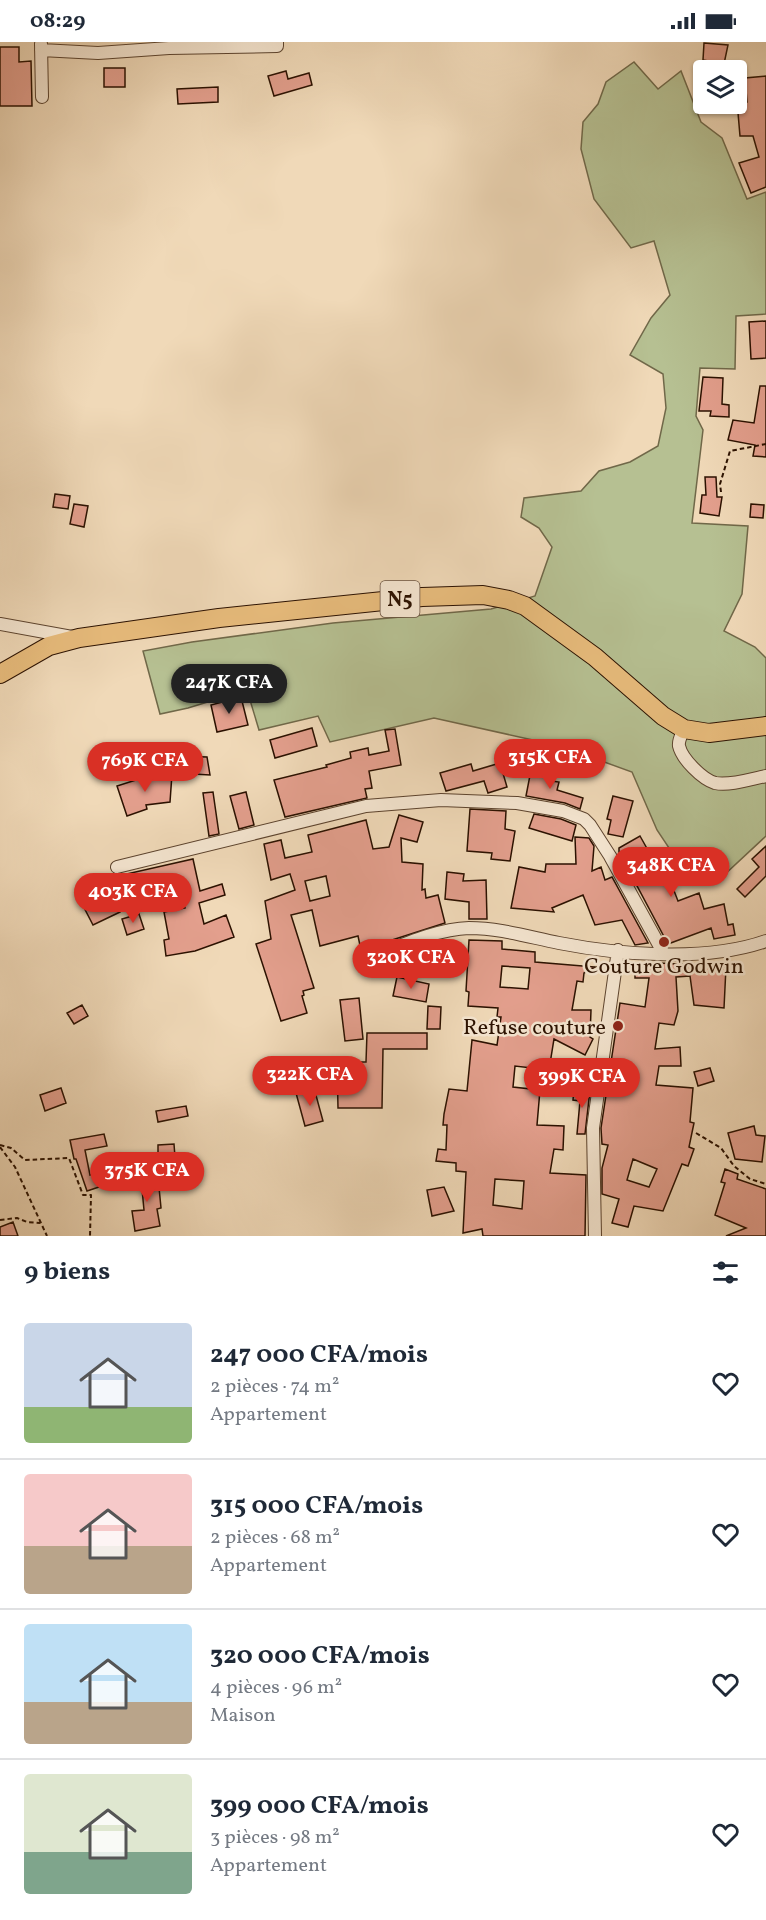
<!DOCTYPE html>
<html lang="fr">
<meta charset="utf-8">
<style>
:root{--surface:#fff;--page:#f6f6f7;--text:#1f2937;--muted:#747a83;--line:#e0e1e3;--accent:#d93025}
body{margin:0;font-family:Vollkorn,serif;background:var(--page);color:var(--text);height:100vh;display:flex;flex-direction:column;font-size:22px;white-space:nowrap}
*{box-sizing:border-box;margin:0}
p{font-size:20px;color:var(--muted)}
.icon{flex:none;width:33px;height:33px;fill:none;stroke:currentColor;stroke-width:2;stroke-linecap:round;stroke-linejoin:round}
.map{position:relative;height:1194px;overflow:hidden}
.drawer{display:flex;flex-direction:column;background:var(--surface);flex:1}
.drawer>*{flex:none}
.controls{position:absolute;left:693px;top:18px;display:grid;gap:12px}
.controls a{display:grid;place-items:center;width:54px;height:54px;border-radius:6px;background:var(--surface);box-shadow:0 2px 4px #0004;font-size:30px}
.price{position:absolute;translate:-50% -51px;padding:0 14px;border-radius:21px;background:var(--accent);color:#fff;font-size:20px;line-height:39px;filter:drop-shadow(0 2px 3px #0008)}
.price::after{content:'';position:absolute;left:50%;top:36px;width:18px;height:14px;margin-left:-9px;background:inherit;clip-path:polygon(0 0,100% 0,50% 100%)}
.price.on{background:#222;color:#fff}
ul{padding:0;list-style:none}
li{display:flex;align-items:center;gap:18px;height:150px;padding:0 24px}
li+li{border-top:2px solid var(--line)}
li span{display:grid;place-items:center;flex:none;width:168px;height:120px;border-radius:6px;color:#555}
li>.icon{margin-inline-start:auto}
span .icon{width:72px;height:72px;fill:#fffc;stroke-width:1}
li b{font-size:26px}
h2{display:flex;justify-content:space-between;align-items:center;height:72px;padding:0 24px;font-size:26px}
.status{display:flex;justify-content:space-between;align-items:center;height:42px;padding:0 30px;background:var(--surface);direction:ltr}
.status svg{height:16px;fill:currentColor}
.map>svg:first-child{display:block}
</style>
<div class="status"><b>08:29</b><svg viewBox="0 0 49 12"><path d="M0 12V9h3v3zM5 12V6h3v6zM10 12V3h3v9zM15 12V0h3v12zM26 1h20v11H26zM47 4h2v5h-2z"/></svg></div>
<div class="map">
<svg width="766" height="1194" viewBox="0 0 766 1194">
<rect width="100%" height="100%" fill="#f0d9b8"/>
<filter id="stains"><feTurbulence type="fractalNoise" baseFrequency=".00333" numOctaves="4"/><feColorMatrix values="0 0 0 0 .2 0 0 0 0 .09 0 0 0 0 .02 0 0 0 .5 -.17"/></filter>
<radialGradient id="worn" r=".72"><stop offset=".6" stop-color="#630" stop-opacity="0"/><stop offset="1" stop-color="#630" stop-opacity=".3"/></radialGradient>
<path fill="#b6c092" stroke="#706849" stroke-width="1.5" d="M 634,20 L 658,47 L 681,29 L 701,80 L 722,96 L 747,157 L 766,150 L 766,272 L 736,274 L 735,327 L 700,326 L 696,374 L 703,388 L 692,481 L 748,484 L 742,552 L 724,589 L 755,605 L 766,616 L 766,794 L 723,834 L 698,836 L 677,818 L 657,788 L 632,730 L 560,704 L 434,676 L 330,700 L 318,674 L 259,688 L 247,648 L 188,666 L 160,672 L 143,609 L 192,600 L 333,581 L 491,567 L 535,554 L 552,505 L 539,486 L 521,475 L 524,456 L 581,449 L 599,429 L 630,420 L 658,404 L 666,366 L 663,332 L 630,313 L 651,276 L 670,253 L 654,199 L 631,206 L 594,157 L 581,107 L 583,80 L 598,62 L 606,40 Z"/>
<path fill="#e39f8d" stroke="#2b1100" stroke-width="1.5" fill-rule="evenodd" d="M 704,1 L 728,3 L 724,22 L 703,18 Z
M 0,5 L 19,5 L 19,20 L 31,19 L 32,64 L 0,64 Z
M 104,26 L 125,26 L 125,45 L 104,45 Z
M 286,29 L 288,37 L 309,31 L 312,43 L 274,54 L 268,34 Z
M 766,34 L 766,145 L 751,151 L 739,121 L 759,115 L 753,94 L 740,94 L 737,59 L 747,60 L 745,36 Z
M 218,45 L 218,60 L 178,62 L 177,47 Z
M 766,279 L 766,316 L 751,317 L 749,280 Z
M 703,335 L 723,336 L 722,362 L 729,363 L 729,375 L 710,374 L 711,369 L 699,369 Z
M 760,344 L 766,344 L 766,415 L 753,414 L 755,403 L 728,398 L 733,378 L 754,381 Z
M 705,435 L 716,435 L 717,455 L 722,455 L 719,474 L 700,471 L 702,453 L 706,453 Z
M 55,452 L 70,454 L 68,467 L 53,465 Z
M 74,462 L 88,464 L 84,485 L 70,482 Z
M 751,462 L 764,463 L 763,476 L 750,475 Z
M 241,655 L 248,683 L 217,690 L 211,663 Z
M 312,686 L 317,704 L 275,716 L 270,698 Z
M 395,687 L 401,723 L 369,729 L 372,746 L 365,747 L 367,756 L 285,775 L 274,738 L 327,725 L 326,723 L 351,716 L 350,710 L 368,706 L 369,713 L 389,709 L 385,688 Z
M 177,714 L 207,715 L 210,733 L 176,731 Z
M 500,721 L 507,745 L 488,751 L 484,739 L 446,749 L 440,731 L 471,722 L 473,729 Z
M 531,728 L 553,732 L 552,739 L 559,740 L 557,748 L 583,756 L 580,767 L 565,761 L 526,754 Z
M 172,732 L 170,760 L 146,763 L 147,767 L 127,774 L 117,744 L 139,737 Z
M 213,750 L 219,792 L 209,794 L 203,751 Z
M 246,750 L 254,783 L 239,787 L 230,754 Z
M 613,754 L 633,759 L 623,795 L 608,792 L 611,778 L 607,777 Z
M 470,767 L 506,769 L 505,787 L 515,789 L 510,819 L 491,817 L 492,811 L 467,809 Z
M 534,772 L 561,777 L 576,783 L 572,799 L 529,786 Z
M 399,773 L 423,780 L 417,800 L 401,796 L 402,820 L 423,822 L 422,848 L 425,847 L 426,856 L 438,853 L 445,881 L 361,908 L 358,894 L 320,904 L 312,868 L 291,873 L 314,946 L 303,949 L 304,953 L 302,954 L 307,971 L 281,979 L 256,902 L 271,897 L 265,859 L 295,848 L 290,832 L 271,838 L 264,802 L 281,798 L 285,816 L 312,810 L 308,793 L 366,778 L 373,807 L 389,805 ZM 326,834 L 330,854 L 310,859 L 305,839 Z
M 640,794 L 649,810 L 654,807 L 666,828 L 678,859 L 699,851 L 704,867 L 724,862 L 728,883 L 733,882 L 735,893 L 714,897 L 711,886 L 668,902 L 619,810 L 619,806 Z
M 575,795 L 589,796 L 594,804 L 592,829 L 601,825 L 605,838 L 612,835 L 648,901 L 635,903 L 622,878 L 595,883 L 583,853 L 552,866 L 554,870 L 511,866 L 519,825 L 545,830 L 546,822 L 576,822 Z
M 766,804 L 766,834 L 745,855 L 737,847 L 759,825 L 752,817 Z
M 193,817 L 200,849 L 222,842 L 225,853 L 199,861 L 204,882 L 226,873 L 234,895 L 195,909 L 166,914 L 164,898 L 169,897 L 164,870 L 185,866 L 179,839 L 115,853 L 120,870 L 93,883 L 76,850 L 93,841 L 96,847 L 123,838 L 122,833 Z
M 447,830 L 464,832 L 463,839 L 486,838 L 487,877 L 469,877 L 469,860 L 445,857 Z
M 139,872 L 144,887 L 127,893 L 122,877 Z
M 469,898 L 502,899 L 502,907 L 535,910 L 535,920 L 595,925 L 584,931 L 583,940 L 577,939 L 572,968 L 591,968 L 590,995 L 593,997 L 585,1013 L 554,997 L 549,1028 L 515,1024 L 513,1045 L 540,1048 L 537,1083 L 564,1084 L 563,1108 L 554,1107 L 550,1131 L 586,1133 L 585,1194 L 483,1194 L 482,1187 L 463,1191 L 466,1130 L 456,1129 L 456,1121 L 436,1119 L 438,1107 L 446,1108 L 447,1083 L 443,1083 L 444,1072 L 449,1047 L 467,1049 L 472,998 L 497,1003 L 501,975 L 497,975 L 498,966 L 468,964 L 469,950 L 466,949 ZM 502,924 L 530,926 L 528,947 L 500,945 ZM 495,1137 L 524,1139 L 522,1167 L 493,1163 Z
M 439,899 L 439,916 L 396,916 L 395,926 L 378,924 L 379,921 Z
M 660,921 L 726,925 L 724,966 L 694,963 L 690,934 L 676,935 L 678,969 L 674,983 L 659,981 L 655,1007 L 680,1005 L 681,1024 L 659,1024 L 656,1043 L 693,1046 L 690,1080 L 694,1081 L 689,1105 L 694,1107 L 688,1124 L 682,1122 L 663,1169 L 634,1164 L 628,1185 L 612,1181 L 619,1157 L 602,1152 L 602,1126 L 608,1103 L 602,1102 L 601,1086 L 620,961 L 645,965 L 649,936 L 635,936 L 635,925 L 660,925 ZM 633,1117 L 657,1127 L 649,1145 L 627,1138 Z
M 397,935 L 429,942 L 426,960 L 393,954 Z
M 359,956 L 363,997 L 345,999 L 340,958 Z
M 82,963 L 88,974 L 74,982 L 67,971 Z
M 428,964 L 441,965 L 440,987 L 427,987 Z
M 367,991 L 427,991 L 427,1007 L 383,1007 L 382,1066 L 338,1066 L 337,1020 L 366,1020 Z
M 710,1026 L 714,1039 L 698,1044 L 694,1030 Z
M 61,1046 L 66,1061 L 45,1069 L 40,1053 Z
M 314,1046 L 323,1079 L 305,1084 L 296,1051 Z
M 574,1047 L 590,1048 L 585,1092 L 577,1092 L 580,1059 L 573,1058 Z
M 186,1064 L 188,1074 L 158,1080 L 156,1069 Z
M 754,1084 L 756,1093 L 765,1094 L 762,1120 L 735,1117 L 728,1091 Z
M 104,1092 L 107,1104 L 85,1108 L 90,1133 L 98,1131 L 102,1144 L 87,1149 L 76,1117 L 74,1117 L 70,1098 Z
M 174,1102 L 175,1115 L 158,1116 L 158,1103 Z
M 725,1127 L 738,1132 L 737,1137 L 766,1147 L 766,1194 L 726,1194 L 746,1186 L 715,1173 L 725,1141 L 721,1140 Z
M 158,1135 L 161,1166 L 157,1167 L 160,1184 L 135,1189 L 132,1169 L 144,1168 L 142,1147 L 130,1148 L 129,1138 Z
M 444,1145 L 454,1169 L 432,1174 L 427,1148 Z
M 13,1180 L 18,1194 L 0,1194 L 0,1185 Z"/>
<g fill="none" stroke-linecap="round" stroke-linejoin="round">
<g stroke="#5c432e" stroke-width="14">
<path id="minor" d="M 41,2 L 42,55
M 41,8 L 98,11 L 169,6 L 277,4 L 277,0
M 0,582 L 72,595
M 684,687 C 682,692 678,698 679,704 C 682,717 702,737 715,741 C 730,744 751,737 766,734
M 117,825 L 366,764 L 441,758 L 517,761 L 563,769 L 584,777 L 590,783 L 610,814 L 664,912
M 361,919 C 394,907 434,887 469,886 C 500,886 529,895 559,901 C 620,913 707,920 766,899
M 595,1194 L 593,1086 L 618,908"/>
</g>
<g stroke="#2b1100" stroke-width="20">
<path id="primary" d="M 0,632 L 49,604 L 79,596 L 219,576 L 422,555 L 483,553 L 509,558 L 525,564 L 595,615 L 663,674 L 684,687 L 709,691 L 766,684"/>
</g>
<path stroke="#2b1100" stroke-width="2" stroke-dasharray="4.5 3" stroke-linecap="butt" d="M 721,450 L 720,442 L 730,409 L 766,402
M 696,1091 L 721,1106 L 734,1124 L 750,1137 L 766,1142
M 0,1103 L 11,1106 L 25,1118 L 69,1116 L 83,1153 L 91,1153 L 90,1194
M 0,1105 L 15,1125 L 47,1194
M 0,1178 L 17,1176 L 27,1180 L 40,1181"/>
<use href="#minor" stroke="#f5e6d1" stroke-width="12"/>
<use href="#primary" stroke="#e8bc7c" stroke-width="18"/>
</g>
<g fill="#8f2418" stroke="#f5e6d1" stroke-width="2">
<circle cx="664" cy="900" r="6"/>
<circle cx="618" cy="984" r="6"/>
</g>
<g text-anchor="middle" stroke-width="5" stroke-linejoin="round" paint-order="stroke">
<rect fill="#f5e6d1" stroke="#68513f" stroke-width="1.5" x="380.5" y="539" width="39" height="36" rx="4.5"/>
<g font-size="21" font-weight="bold" fill="#2b1100">
<text x="400" y="564">N5</text>
</g>
<g font-size="22" fill="#2b1100" stroke="#f5e6d1">
<text x="664" y="931">Couture Godwin</text>
<text x="606" y="992" text-anchor="end">Refuse couture</text>
</g>
</g>
<rect width="100%" height="100%" filter="url(#stains)"/>
<rect width="100%" height="100%" fill="url(#worn)"/>
</svg>
<div class="controls">
<a><svg class="icon" aria-label="layers" viewBox="0 0 24 24"><path d="M12 4l9 5-9 5-9-5zM3 14l9 5 9-5"/></svg></a>
</div>
<b class="price on" style="left:229px;top:673px">247K CFA</b>
<b class="price" style="left:550px;top:748px">315K CFA</b>
<b class="price" style="left:145px;top:751px">769K CFA</b>
<b class="price" style="left:671px;top:856px">348K CFA</b>
<b class="price" style="left:133px;top:882px">403K CFA</b>
<b class="price" style="left:411px;top:948px">320K CFA</b>
<b class="price" style="left:310px;top:1065px">322K CFA</b>
<b class="price" style="left:582px;top:1067px">399K CFA</b>
<b class="price" style="left:147px;top:1161px">375K CFA</b>
</div>
<section class="drawer">
<h2>9 biens<svg class="icon" aria-label="filters" viewBox="0 0 24 24"><path d="M4 7h16M4 17h16"/><circle cx="9" cy="7" r="2"/><circle cx="15" cy="17" r="2"/></svg></h2>
<ul>
<li><span style="background:linear-gradient(#c9d6e8 70%,#8fb573 0)"><svg class="icon" aria-label="home" viewBox="0 0 24 24"><path d="M3 11l9-7 9 7M6 9v11h12V9"/></svg></span><div><b>247 000 CFA/mois</b><p>2 pièces · 74 m²</p><p>Appartement</p></div><svg class="icon" aria-label="heart" viewBox="0 0 24 24"><path d="M12 20l-8-8c-3-5 5-10 8-4 3-6 11-1 8 4z"/></svg></li>
<li><span style="background:linear-gradient(#f6c9c9 60%,#b9a48a 0)"><svg class="icon" aria-label="home" viewBox="0 0 24 24"><path d="M3 11l9-7 9 7M6 9v11h12V9"/></svg></span><div><b>315 000 CFA/mois</b><p>2 pièces · 68 m²</p><p>Appartement</p></div><svg class="icon" aria-label="heart" viewBox="0 0 24 24"><path d="M12 20l-8-8c-3-5 5-10 8-4 3-6 11-1 8 4z"/></svg></li>
<li><span style="background:linear-gradient(#bfe0f5 65%,#b9a48a 0)"><svg class="icon" aria-label="home" viewBox="0 0 24 24"><path d="M3 11l9-7 9 7M6 9v11h12V9"/></svg></span><div><b>320 000 CFA/mois</b><p>4 pièces · 96 m²</p><p>Maison</p></div><svg class="icon" aria-label="heart" viewBox="0 0 24 24"><path d="M12 20l-8-8c-3-5 5-10 8-4 3-6 11-1 8 4z"/></svg></li>
<li><span style="background:linear-gradient(#dfe7d0 65%,#7fa58c 0)"><svg class="icon" aria-label="home" viewBox="0 0 24 24"><path d="M3 11l9-7 9 7M6 9v11h12V9"/></svg></span><div><b>399 000 CFA/mois</b><p>3 pièces · 98 m²</p><p>Appartement</p></div><svg class="icon" aria-label="heart" viewBox="0 0 24 24"><path d="M12 20l-8-8c-3-5 5-10 8-4 3-6 11-1 8 4z"/></svg></li>
</ul>
</section>
